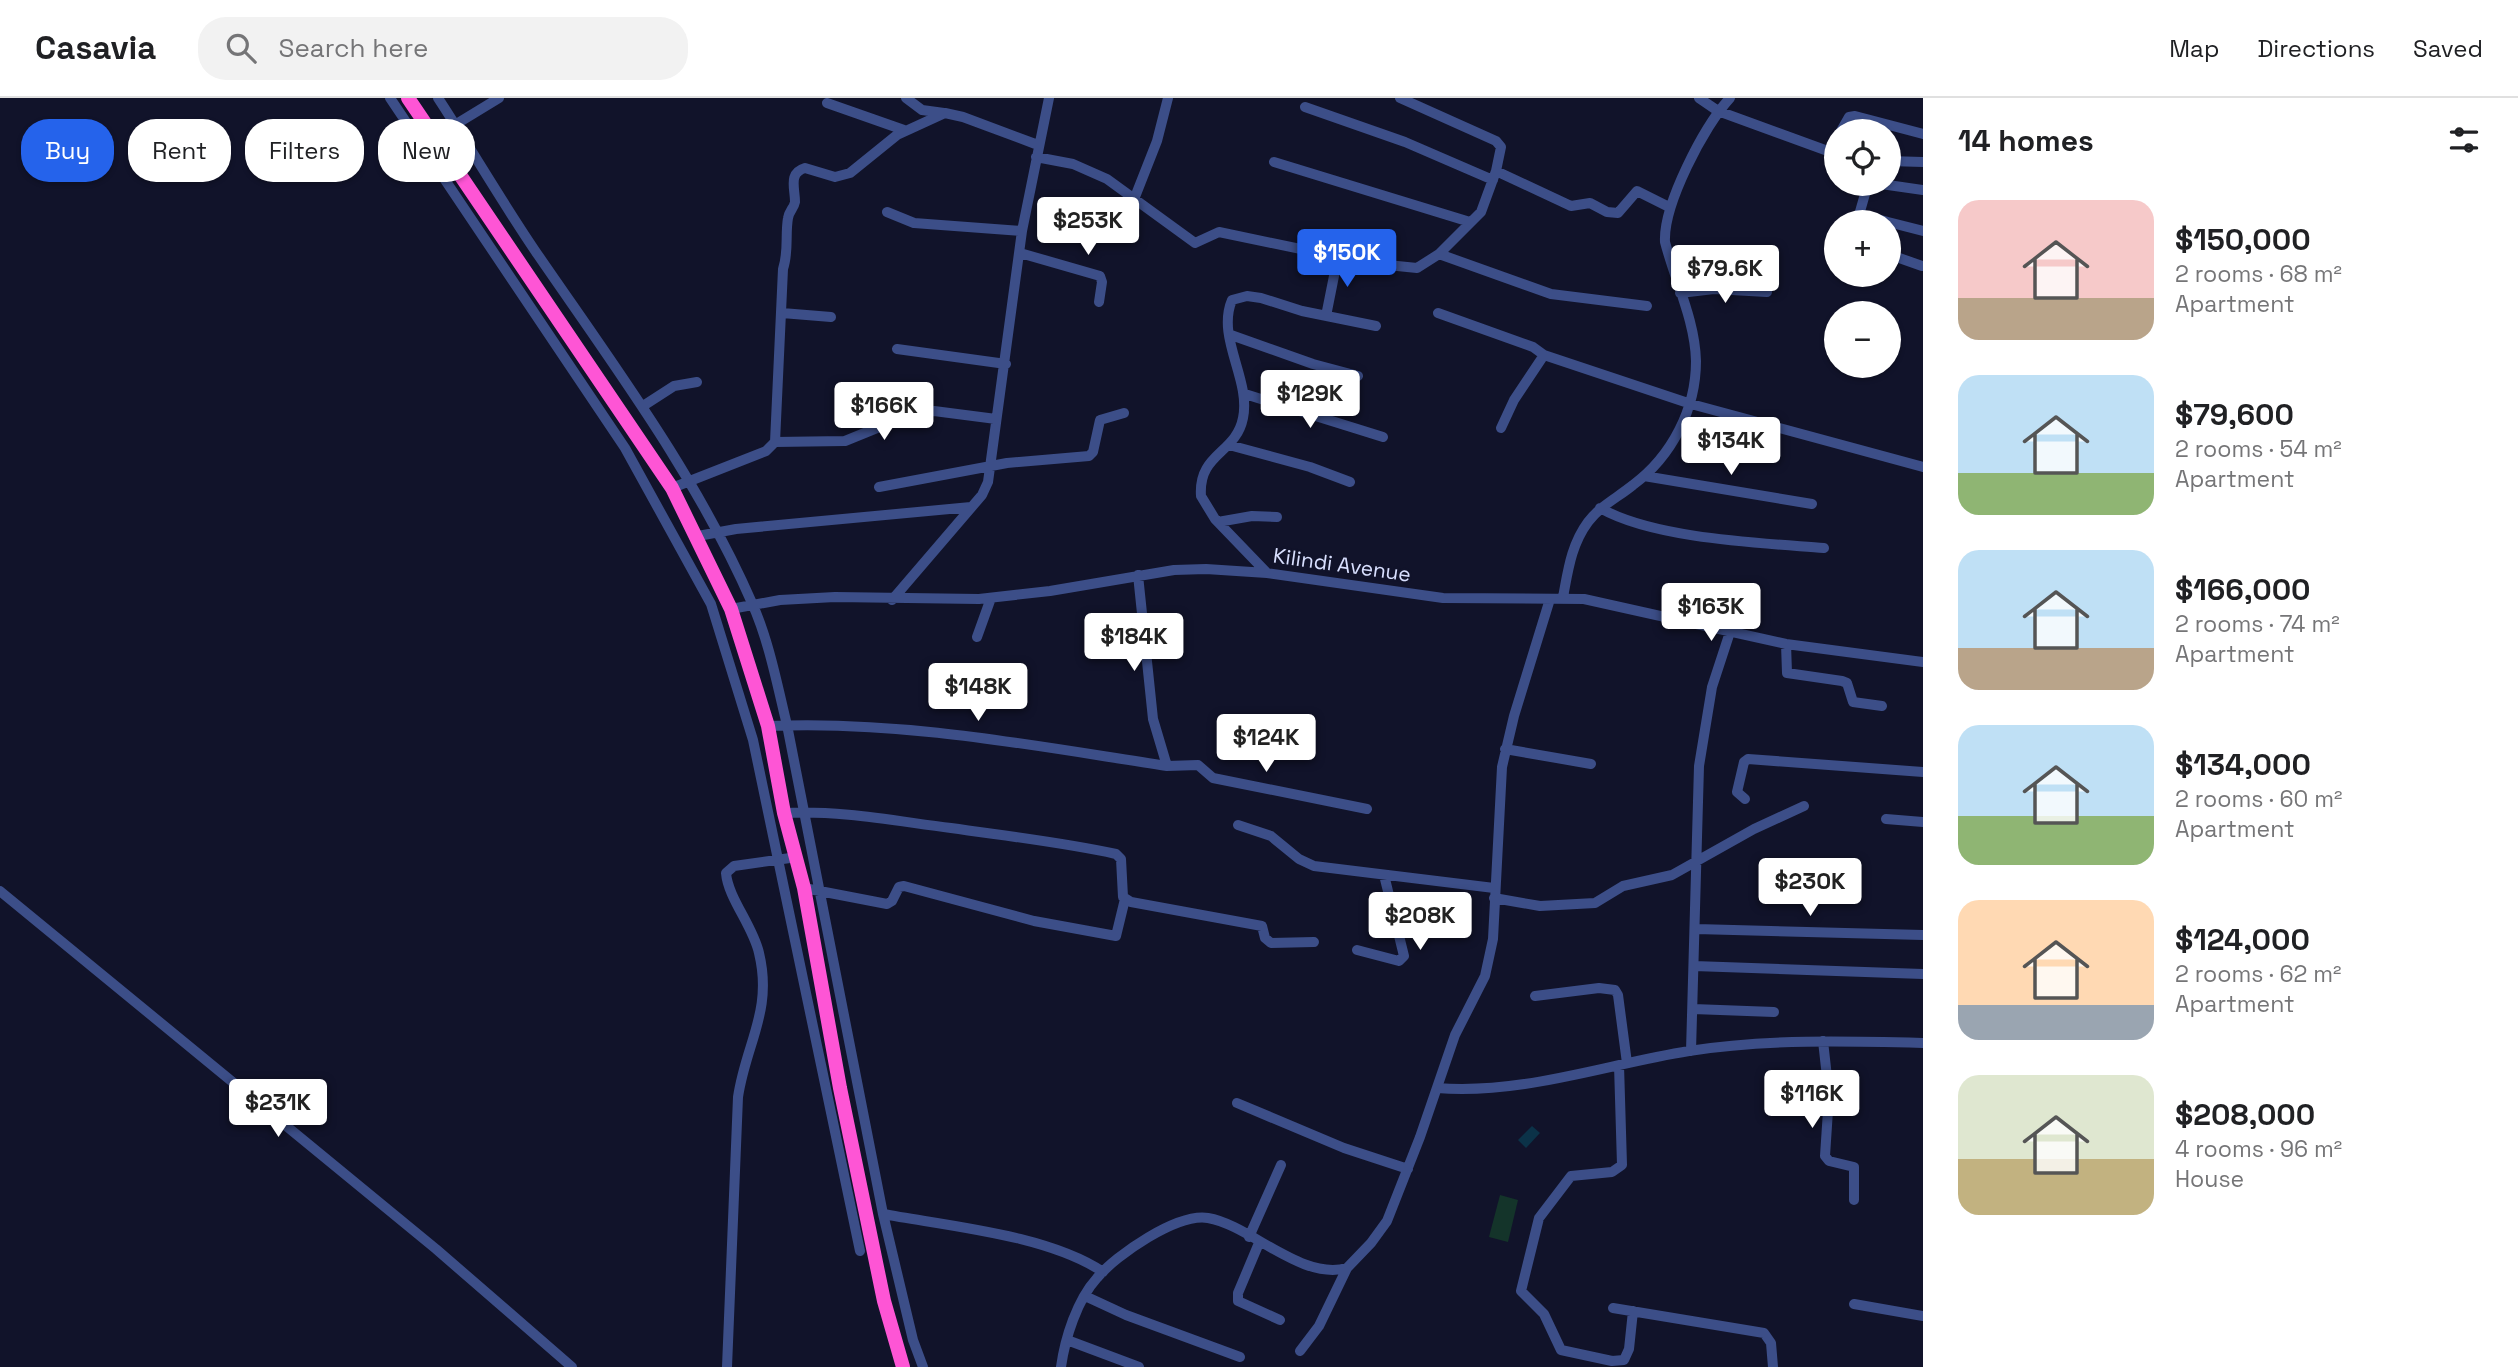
<!DOCTYPE html>
<meta charset="utf-8">
<style>
:root{--surface:#fff;--page:#f2f2f2;--text:#202124;--muted:#757577;--line:#e0e0e0;--accent:#2563eb}
body{margin:0;font-family:"Space Grotesk",sans-serif;background:var(--page);color:var(--text);height:100vh;display:flex;flex-direction:column;font-size:26px;white-space:nowrap}
*{box-sizing:border-box;margin:0}
p{font-size:23px;color:var(--muted)}
.icon{flex:none;width:38px;height:38px;fill:none;stroke:currentColor;stroke-width:2;stroke-linecap:round;stroke-linejoin:round}
.map{position:relative;flex:1;overflow:hidden}
.details{display:flex;flex-direction:column;background:var(--surface);width:595px}
.details>*{flex:none}
.banner{position:absolute;left:21px;top:21px;width:665px;height:63px;display:flex;gap:14px}
.fabs{position:absolute;left:1824px;top:21px;display:grid;gap:14px}
.fabs a{display:grid;place-items:center;width:77px;height:77px;border-radius:50%;background:var(--surface);box-shadow:0 2px 5px #0004;font-size:35px}
.price{position:absolute;translate:-50% -60px;padding:0 16px;border-radius:7px;background:#fff;color:#222;font-size:23px;line-height:46px;filter:drop-shadow(0 2px 4px #0008)}
.price::after{content:'';position:absolute;left:50%;top:42px;width:21px;height:16px;margin-left:-10px;background:inherit;clip-path:polygon(0 0,100% 0,50% 100%)}
.price.selected{background:var(--accent);color:#fff}
ul{padding:0;list-style:none}
li{display:flex;align-items:center;gap:21px;height:175px;padding:0 35px}
li span{display:grid;place-items:center;flex:none;width:196px;height:140px;border-radius:21px;color:#555}
li>.icon{margin-inline-start:auto}
span .icon{width:84px;height:84px;fill:#fffc;stroke-width:1}
li b{font-size:30px}
h2{display:flex;justify-content:space-between;align-items:center;height:84px;padding:0 35px;font-size:30px}
.tag{padding:0 24px;border-radius:28px;background:var(--surface);box-shadow:0 2px 5px #0004;font-size:24px;line-height:63px}
.tag.selected{background:var(--accent);color:#fff}
header{display:flex;align-items:center;gap:42px;box-sizing:border-box;height:98px;padding:0 35px;background:var(--surface);border-bottom:2px solid var(--line)}
header strong{font-size:33px}
nav{display:flex;gap:38px;margin-inline-start:auto;font-size:24px}
.search{width:490px;height:63px;background:var(--page);display:flex;align-items:center;gap:18px;box-sizing:border-box;padding:0 24px;border-radius:28px;color:var(--muted);font-size:26px}
main{display:flex;flex:1;min-height:0}
.map>svg:first-child{display:block}
</style>
<header>
<strong>Casavia</strong>
<div class="search"><svg class="icon" aria-label="search" viewBox="0 0 24 24"><circle cx="10" cy="10" r="6"/><path d="M15 15l6 6"/></svg>Search here</div>
<nav><a>Map</a><a>Directions</a><a>Saved</a></nav>
</header>
<main>
<div class="map">
<svg width="1923" height="1269" viewBox="0 0 1923 1269">
<rect width="100%" height="100%" fill="#11132a"/>
<path fill="#14342a" d="M 1500,1097 L 1518,1102 L 1508,1144 L 1489,1139 Z"/>
<path fill="#0b3248" d="M 1532,1028 L 1540,1035 L 1526,1050 L 1518,1042 Z"/>
<g fill="none" stroke-linecap="round" stroke-linejoin="round">
<path stroke="#3c4e88" stroke-width="10" d="M 390,0 L 625,350 L 711,506 L 753,642 L 860,1153
M 438,0 C 472,52 503,106 538,157 C 615,269 697,379 752,505 C 769,543 777,586 787,627 L 883,1116 L 913,1242 L 923,1269
M 906,0 L 922,12 L 944,15
M 1699,0 L 1718,13 L 1836,56
M 827,5 L 904,32
M 1305,9 L 1405,44 L 1493,82
M 1841,33 L 1849,19 L 1855,18 L 1923,36
M 435,39 L 499,0
M 1036,59 L 1073,66 L 1107,81 L 1195,145 L 1219,134 L 1368,165 L 1417,170 L 1439,156 L 1481,114 L 1496,73 L 1501,49 L 1496,43 L 1400,0
M 1888,63 L 1923,64
M 1274,64 L 1470,124
M 1496,73 L 1571,108 L 1590,105 L 1607,114 L 1618,115 L 1637,93 L 1669,109
M 1881,86 L 1923,92
M 1135,99 L 1157,43 L 1168,0
M 887,114 L 914,125 L 1022,133
M 1859,116 L 1888,124
M 1857,124 L 1865,96 L 1872,86
M 1888,124 L 1923,133
M 1020,155 L 1100,178 L 1102,184 L 1099,204
M 1439,156 L 1551,196 L 1647,208
M 1888,156 L 1922,168
M 1680,195 L 1714,191 L 1767,194
M 782,215 L 831,219
M 1438,215 L 1533,249 L 1544,257 L 1691,306 L 1923,369
M 1326,218 L 1338,158
M 1231,237 L 1313,266 L 1358,278
M 897,251 L 1006,266
M 1245,296 L 1383,339
M 643,308 L 674,288 L 697,284
M 1501,330 L 1514,302 L 1544,257
M 775,344 L 845,343 L 899,321 L 934,313 L 996,321
M 1229,347 L 1310,369 L 1350,384
M 1644,378 L 1812,406
M 879,389 L 1007,365 L 1089,358 L 1093,354 L 1100,322 L 1124,315
M 672,390 L 766,353 L 775,344 L 783,171 C 789,153 785,137 788,120 C 789,113 794,110 795,104 C 795,90 788,75 805,70 L 835,79 L 850,75 L 897,37 L 945,15 L 963,19 L 1038,47
M 1600,410 C 1654,441 1761,445 1824,450
M 1218,424 L 1252,418 L 1277,419
M 698,438 L 736,431 L 971,409
M 1267,475 L 1215,421 L 1201,398 C 1198,355 1236,356 1243,320 C 1251,281 1216,240 1232,202 L 1247,198 L 1261,200 L 1302,213 L 1376,228
M 1138,477 L 1153,621 L 1167,668
M 1563,499 C 1568,473 1571,447 1588,424 C 1600,408 1617,400 1633,387 C 1672,358 1696,311 1696,263 C 1695,222 1675,183 1665,144 C 1663,107 1704,28 1730,0
M 892,502 L 982,397 L 988,384 L 1022,133 L 1049,0
M 731,511 L 780,502 L 835,499 L 979,501 L 1050,493 L 1174,472 L 1206,471 L 1267,475 L 1443,500 L 1584,501 L 1786,546 L 1923,564
M 977,539 L 991,500
M 1786,546 L 1787,575 L 1842,583 L 1847,585 L 1853,604 L 1882,608
M 768,628 C 902,622 1035,648 1167,668 L 1198,667 L 1213,680 L 1367,711
M 1505,651 L 1591,666
M 1745,701 L 1737,694 L 1744,664 L 1748,661 L 1923,674
M 784,715 C 840,712 895,723 951,730 C 1006,738 1061,744 1116,756 L 1121,761 L 1123,799 L 1131,804 L 1262,828 L 1265,840 L 1271,845 L 1314,844
M 1886,721 L 1923,724
M 1238,727 L 1271,738 L 1299,761 L 1314,768 L 1494,790
M 804,790 L 887,806 L 892,803 L 899,789 L 904,788 L 1034,823 L 1116,838 L 1125,801
M 0,793 L 436,1151 L 572,1269
M 1494,800 L 1540,808 L 1595,805 L 1623,788 L 1672,777 L 1754,731 L 1804,708
M 1696,831 L 1923,837
M 1357,852 L 1399,863 L 1404,858 L 1384,777
M 1694,868 L 1923,876
M 1535,898 L 1599,890 L 1615,892 L 1618,897 L 1627,965
M 1693,911 L 1774,914
M 1823,943 L 1829,997 L 1825,1058 L 1829,1063 L 1854,1069 L 1854,1102
M 1691,953 L 1699,668 L 1712,589 L 1730,534
M 1619,967 L 1622,1067 L 1612,1074 L 1571,1078 L 1539,1120 L 1521,1193 L 1544,1216 L 1561,1252 L 1612,1263 L 1624,1262 L 1629,1251 L 1633,1213
M 1437,990 C 1522,997 1607,966 1689,953 C 1766,941 1846,943 1923,945
M 1237,1005 L 1344,1050 L 1408,1071
M 883,1116 C 948,1128 1048,1137 1103,1174
M 1249,1139 L 1281,1067
M 1259,1145 L 1238,1195 L 1238,1203 L 1280,1222
M 1085,1198 L 1126,1217 L 1240,1259
M 1854,1206 L 1923,1218
M 1613,1210 L 1764,1235 L 1771,1245 L 1773,1269
M 1067,1242 L 1139,1269
M 1300,1253 L 1319,1228 L 1347,1170
M 727,1269 L 738,999 C 746,945 773,913 759,855 C 753,828 728,800 726,775 L 734,768 L 797,759
M 1061,1269 C 1065,1240 1077,1202 1097,1180 C 1116,1157 1177,1115 1208,1120 C 1250,1127 1301,1183 1347,1170 L 1371,1145 L 1387,1123 L 1420,1039 L 1455,937 L 1485,878 L 1493,841 L 1502,669 L 1514,618 L 1550,501"/>
<path stroke="#fe55d5" stroke-width="14" d="M 408,0 L 672,390 L 731,511 L 768,628 L 784,715 L 804,790 L 840,990 L 884,1203 L 903,1269"/>
</g>
<g text-anchor="middle" stroke-width="5" stroke-linejoin="round" paint-order="stroke">
<g font-size="21" fill="#d9e0ff" stroke="#11132a">
<text transform="translate(1342 467) rotate(8)" y="7">Kilindi Avenue</text>
</g>
</g>
</svg>
<div class="fabs">
<a><svg class="icon" aria-label="locate" viewBox="0 0 24 24"><circle cx="12" cy="12" r="6"/><path d="M12 2v4M12 18v4M2 12h4M18 12h4"/></svg></a>
<a>+</a>
<a>−</a>
</div>
<b class="price" style="left:1088px;top:159px">$253K</b>
<b class="price selected" style="left:1347px;top:191px">$150K</b>
<b class="price" style="left:1725px;top:207px">$79.6K</b>
<b class="price" style="left:1310px;top:332px">$129K</b>
<b class="price" style="left:884px;top:344px">$166K</b>
<b class="price" style="left:1731px;top:379px">$134K</b>
<b class="price" style="left:1711px;top:545px">$163K</b>
<b class="price" style="left:1134px;top:575px">$184K</b>
<b class="price" style="left:978px;top:625px">$148K</b>
<b class="price" style="left:1266px;top:676px">$124K</b>
<b class="price" style="left:1810px;top:820px">$230K</b>
<b class="price" style="left:1420px;top:854px">$208K</b>
<b class="price" style="left:1812px;top:1032px">$116K</b>
<b class="price" style="left:278px;top:1041px">$231K</b>
<div class="banner">
<a class="tag selected">Buy</a>
<a class="tag">Rent</a>
<a class="tag">Filters</a>
<a class="tag">New</a>
</div>
</div>
<section class="details">
<h2>14 homes<svg class="icon" aria-label="filters" viewBox="0 0 24 24"><path d="M4 7h16M4 17h16"/><circle cx="9" cy="7" r="2"/><circle cx="15" cy="17" r="2"/></svg></h2>
<ul>
<li><span style="background:linear-gradient(#f6c9c9 70%,#b9a48a 0)"><svg class="icon" aria-label="home" viewBox="0 0 24 24"><path d="M3 11l9-7 9 7M6 9v11h12V9"/></svg></span><div><b>$150,000</b><p>2 rooms · 68 m²</p><p>Apartment</p></div></li>
<li><span style="background:linear-gradient(#bfe0f5 70%,#8fb573 0)"><svg class="icon" aria-label="home" viewBox="0 0 24 24"><path d="M3 11l9-7 9 7M6 9v11h12V9"/></svg></span><div><b>$79,600</b><p>2 rooms · 54 m²</p><p>Apartment</p></div></li>
<li><span style="background:linear-gradient(#bfe0f5 70%,#b9a48a 0)"><svg class="icon" aria-label="home" viewBox="0 0 24 24"><path d="M3 11l9-7 9 7M6 9v11h12V9"/></svg></span><div><b>$166,000</b><p>2 rooms · 74 m²</p><p>Apartment</p></div></li>
<li><span style="background:linear-gradient(#bfe0f5 65%,#8fb573 0)"><svg class="icon" aria-label="home" viewBox="0 0 24 24"><path d="M3 11l9-7 9 7M6 9v11h12V9"/></svg></span><div><b>$134,000</b><p>2 rooms · 60 m²</p><p>Apartment</p></div></li>
<li><span style="background:linear-gradient(#ffd9b3 75%,#9aa5b1 0)"><svg class="icon" aria-label="home" viewBox="0 0 24 24"><path d="M3 11l9-7 9 7M6 9v11h12V9"/></svg></span><div><b>$124,000</b><p>2 rooms · 62 m²</p><p>Apartment</p></div></li>
<li><span style="background:linear-gradient(#dfe7d0 60%,#c2b280 0)"><svg class="icon" aria-label="home" viewBox="0 0 24 24"><path d="M3 11l9-7 9 7M6 9v11h12V9"/></svg></span><div><b>$208,000</b><p>4 rooms · 96 m²</p><p>House</p></div></li>
</ul>
</section>
</main>
